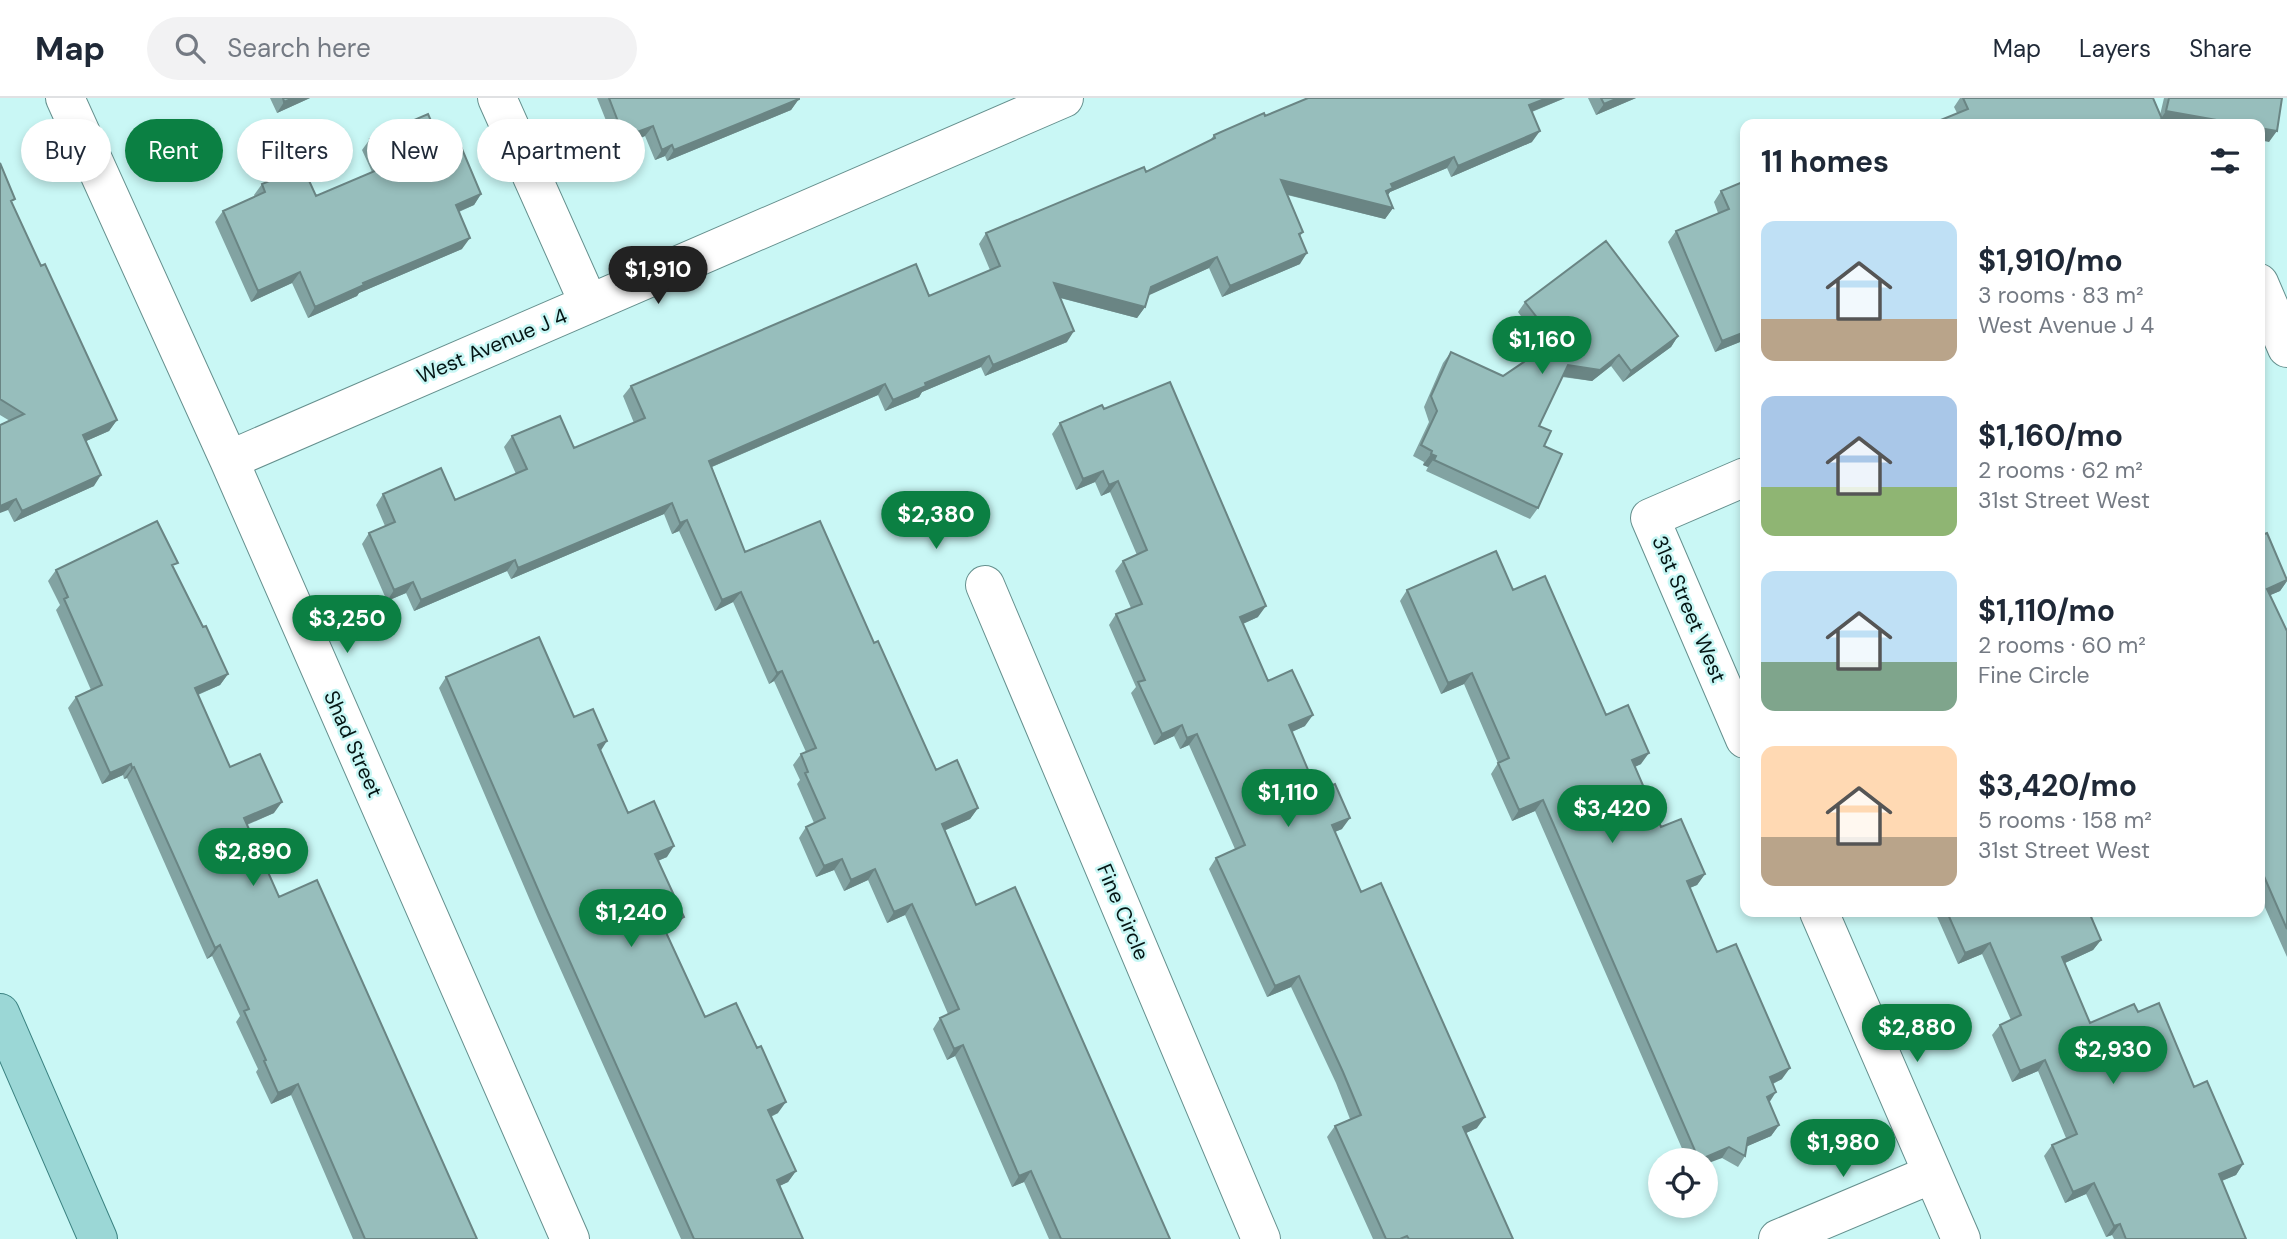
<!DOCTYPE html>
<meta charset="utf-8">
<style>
:root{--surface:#fff;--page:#f2f2f3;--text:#1f2937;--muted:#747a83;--line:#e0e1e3;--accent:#0b8043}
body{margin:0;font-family:"DM Sans",sans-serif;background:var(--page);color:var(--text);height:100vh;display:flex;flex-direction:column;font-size:26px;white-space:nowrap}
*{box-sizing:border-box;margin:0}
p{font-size:23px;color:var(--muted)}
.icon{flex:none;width:38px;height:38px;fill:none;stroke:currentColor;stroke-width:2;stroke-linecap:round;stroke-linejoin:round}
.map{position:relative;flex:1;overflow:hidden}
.sheet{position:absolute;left:1740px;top:21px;width:525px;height:798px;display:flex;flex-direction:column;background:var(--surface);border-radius:14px;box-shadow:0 4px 10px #0003}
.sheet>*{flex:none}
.banner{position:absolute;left:21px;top:21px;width:665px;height:63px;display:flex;gap:14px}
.buttons{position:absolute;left:1648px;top:1050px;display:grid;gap:14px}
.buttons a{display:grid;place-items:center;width:70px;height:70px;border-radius:50%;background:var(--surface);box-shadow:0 4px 10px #0003;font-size:35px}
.price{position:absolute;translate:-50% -60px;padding:0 16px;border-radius:24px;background:var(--accent);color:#fff;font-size:23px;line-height:46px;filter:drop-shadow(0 2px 4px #0008)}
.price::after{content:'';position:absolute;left:50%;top:42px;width:21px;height:16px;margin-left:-10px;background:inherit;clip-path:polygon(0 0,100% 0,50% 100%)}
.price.active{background:#222;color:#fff}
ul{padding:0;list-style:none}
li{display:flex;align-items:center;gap:21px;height:175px;padding:0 21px}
li span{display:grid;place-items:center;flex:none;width:196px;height:140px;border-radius:14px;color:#555}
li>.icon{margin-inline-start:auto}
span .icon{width:84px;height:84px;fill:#fffc;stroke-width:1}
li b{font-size:30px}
h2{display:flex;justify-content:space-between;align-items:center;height:84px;padding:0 21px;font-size:30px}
.tag{padding:0 24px;border-radius:32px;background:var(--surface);box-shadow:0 4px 10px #0003;font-size:24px;line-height:63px}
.tag.active{background:var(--accent);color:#fff}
header{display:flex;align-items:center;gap:42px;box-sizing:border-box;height:98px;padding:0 35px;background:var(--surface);border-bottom:2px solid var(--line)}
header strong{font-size:33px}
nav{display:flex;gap:38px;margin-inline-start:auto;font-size:24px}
.search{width:490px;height:63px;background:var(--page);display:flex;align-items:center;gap:18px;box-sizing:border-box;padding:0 24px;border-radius:38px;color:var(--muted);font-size:26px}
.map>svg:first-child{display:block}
</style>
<header>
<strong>Map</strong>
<div class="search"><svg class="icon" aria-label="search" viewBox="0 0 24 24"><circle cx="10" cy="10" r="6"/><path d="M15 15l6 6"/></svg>Search here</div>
<nav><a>Map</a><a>Layers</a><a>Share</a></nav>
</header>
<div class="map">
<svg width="2287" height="1141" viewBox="0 0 2287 1141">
<rect width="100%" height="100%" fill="#c9f7f5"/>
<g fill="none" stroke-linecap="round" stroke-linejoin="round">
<g stroke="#65908e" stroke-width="40">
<path id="minor" d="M 65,0 L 229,362 L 570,1141
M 497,0 L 589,206
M 2259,185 L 2287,250
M 229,362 L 1064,0
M 1745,379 L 1650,420 L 1745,641
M 985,487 L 1261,1141
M 1819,814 L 1961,1141
M 1778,1141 L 1932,1076"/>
</g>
<g stroke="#3b8281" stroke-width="40">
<path id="major" d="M 0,915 L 98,1141"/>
</g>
<use href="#minor" stroke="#fff" stroke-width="38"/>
<use href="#major" stroke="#9bd7d6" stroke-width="38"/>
</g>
<path fill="#82a3a2" d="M 270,0 L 310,0 L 277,15 Z
M 597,0 L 799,0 L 791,12 L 667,63 L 665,58 L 655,62 L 645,38 L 617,50 Z
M 1308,0 L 1565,0 L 1532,14 L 1532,44 L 1451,79 L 1447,70 L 1390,94 L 1388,97 L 1393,110 L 1385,121 L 1287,97 L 1303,134 L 1300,138 L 1300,166 L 1222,199 L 1209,170 L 1148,197 L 1145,209 L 1137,220 L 1060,200 L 1067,244 L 985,278 L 981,269 L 922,294 L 919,299 L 885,313 L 878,297 L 712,369 L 745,454 L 874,545 L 936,672 L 978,710 L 970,721 L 944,733 L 976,807 L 1170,1141 L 1049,1141 L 1024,1084 L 1012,1089 L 955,958 L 947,962 L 933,931 L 940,920 L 948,916 L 905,817 L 887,825 L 868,782 L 844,793 L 834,772 L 816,779 L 799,740 L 806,729 L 814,725 L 797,686 L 800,682 L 793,667 L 801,656 L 806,654 L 774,583 L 769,586 L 733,504 L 715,513 L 679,433 L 672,436 L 664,416 L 511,481 L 507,473 L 414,513 L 406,495 L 387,503 L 362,446 L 369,435 L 385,428 L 376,407 L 383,396 L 455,402 L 516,376 L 504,349 L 512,338 L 574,350 L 634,325 L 623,298 L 631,288 L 929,198 L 990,172 L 979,146 L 986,135 L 1146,74 L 1209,44 L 1214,37 L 1265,18 Z
M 1588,0 L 1636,0 L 1596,17 Z
M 1960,0 L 2153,0 L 2160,17 L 2164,0 L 2282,0 L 2269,44 L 2259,26 L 2170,26 L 2160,24 L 1957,15 L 1954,9 Z
M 370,41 L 441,46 L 481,96 L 474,107 L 459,114 L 462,151 L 359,195 L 357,198 L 308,220 L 292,185 L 251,204 L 215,124 L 223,113 L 255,99 L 254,97 L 262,86 L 303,77 L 316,98 L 372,74 L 362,52 Z
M 0,65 L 12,106 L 41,168 L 117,322 L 109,333 L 86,343 L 94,388 L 14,424 L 8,412 L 10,323 L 0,317 Z
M 1745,83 L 1745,242 L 1715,254 L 1668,144 L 1676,133 L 1718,115 L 1714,104 L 1721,93 Z
M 1525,204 L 1678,238 L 1671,249 L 1623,284 L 1611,268 L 1592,283 L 1562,279 L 1539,328 L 1544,348 L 1538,410 L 1530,421 L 1426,373 L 1428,369 L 1423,367 L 1424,364 L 1413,358 L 1429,324 L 1424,309 L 1443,265 L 1451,254 L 1503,278 L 1539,254 L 1532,245 L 1536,239 L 1518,214 Z
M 1104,311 L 1258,519 L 1243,526 L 1268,583 L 1305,628 L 1292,634 L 1317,693 L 1342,731 L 1335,734 L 1361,794 L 1477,1030 L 1466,1035 L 1512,1141 L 1373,1141 L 1327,1039 L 1335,1028 L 1350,1021 L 1336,985 L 1291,889 L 1267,899 L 1209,771 L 1216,760 L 1235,751 L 1189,647 L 1180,651 L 1174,638 L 1154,647 L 1131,595 L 1136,589 L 1109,527 L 1116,516 L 1131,510 L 1115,473 L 1123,463 L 1137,457 L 1110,394 L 1101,398 L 1095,384 L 1076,392 L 1052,336 L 1060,325 Z
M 2259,438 L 2287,483 L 2280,493 L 2270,497 L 2287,533 L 2287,859 L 2259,796 Z
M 174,471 L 228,576 L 220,587 L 198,597 L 230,669 L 274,715 L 247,727 L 279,799 L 477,1141 L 353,1141 L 291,997 L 271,1006 L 256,974 L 258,971 L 236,924 L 240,918 L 212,858 L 207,861 L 127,680 L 124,681 L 123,677 L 102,686 L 68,610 L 76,599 L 91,592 L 56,512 L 60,507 L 48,483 L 56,472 Z
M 1407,492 L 1513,492 L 1606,617 L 1641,666 L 1635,669 L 1661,729 L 1705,776 L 1697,787 L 1690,790 L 1717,854 L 1782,981 L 1773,986 L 1769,1004 L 1779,1027 L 1771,1038 L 1747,1048 L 1745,1058 L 1738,1069 L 1722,1060 L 1706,1062 L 1687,1062 L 1535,713 L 1512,723 L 1491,676 L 1498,665 L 1464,586 L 1441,596 L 1400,503 Z
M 446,579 L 574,619 L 600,652 L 628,715 L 667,759 L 658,763 L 676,829 L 666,834 L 705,919 L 778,1015 L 771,1019 L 796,1073 L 788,1084 L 779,1088 L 803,1141 L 681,1141 L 538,821 L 439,590 Z
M 1935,814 L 2089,814 L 2101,842 L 2093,852 L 2065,865 L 2090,925 L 2138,914 L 2194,989 L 2243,1066 L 2236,1077 L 2222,1083 L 2246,1141 L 2114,1141 L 2112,1137 L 2106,1139 L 2086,1096 L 2065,1105 L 2044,1058 L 2052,1047 L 2066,1040 L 2038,973 L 2012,984 L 1992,937 L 2000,927 L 2011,922 L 1982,856 L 1958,866 Z"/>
<path fill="#6a8584" d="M 293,0 L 310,0 L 277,15 L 284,4 Z
M 1547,0 L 1565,0 L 1521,18 L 1529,7 Z
M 1618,0 L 1636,0 L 1596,17 L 1604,6 Z
M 799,1 L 791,12 L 667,63 L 674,52 Z
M 2166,13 L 2239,26 L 2170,26 L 2160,24 L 2158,26 L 2151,26 L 2160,22 Z
M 653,28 L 645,38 L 617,50 L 624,39 Z
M 2259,30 L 2277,33 L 2269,44 L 2259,42 Z
M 1540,33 L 1532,44 L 1451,79 L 1458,68 Z
M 672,47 L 665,58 L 655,62 L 662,52 Z
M 1454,59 L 1447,70 L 1390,94 L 1385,101 L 1378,104 L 1391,86 Z
M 1281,82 L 1393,110 L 1385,121 L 1273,93 Z
M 481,96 L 474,107 L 448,118 L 456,107 Z
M 470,140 L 462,151 L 359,195 L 357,198 L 308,220 L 315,209 L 363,185 Z
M 1307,155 L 1300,166 L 1222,199 L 1230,188 Z
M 1217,159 L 1209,170 L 1143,200 L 1151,189 Z
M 300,174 L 292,185 L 251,204 L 258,193 Z
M 1054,185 L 1145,209 L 1137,220 L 1046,196 Z
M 1074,233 L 1067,244 L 985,278 L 993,267 Z
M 1745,234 L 1745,242 L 1715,254 L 1722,243 Z
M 1678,238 L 1671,249 L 1623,284 L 1631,273 Z
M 1619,257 L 1611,268 L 1592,283 L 1560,278 L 1568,267 Z
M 989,258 L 981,269 L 922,294 L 919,299 L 885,313 L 893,302 L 925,285 Z
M 885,286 L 878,297 L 702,373 L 709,363 Z
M 117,322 L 109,333 L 75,348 L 83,337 Z
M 1431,356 L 1436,358 L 1428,369 L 1423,367 Z
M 1103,373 L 1095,384 L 1076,392 L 1083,381 Z
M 101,377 L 94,388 L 14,424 L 22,413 Z
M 1118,383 L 1110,394 L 1101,398 L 1109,387 Z
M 16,401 L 8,412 L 0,415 L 0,408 Z
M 672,405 L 664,416 L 511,481 L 518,470 Z
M 687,422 L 679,433 L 672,436 L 680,425 Z
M 515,462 L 507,473 L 414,513 L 421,502 Z
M 2287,483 L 2280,493 L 2259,502 L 2267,491 Z
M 413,484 L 406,495 L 387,503 L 394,492 Z
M 741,494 L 733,504 L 715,513 L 722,502 Z
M 1266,508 L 1258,519 L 1233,530 L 1240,519 Z
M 782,573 L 774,583 L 769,586 L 777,575 Z
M 1472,575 L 1464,586 L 1441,596 L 1448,585 Z
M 228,576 L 220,587 L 187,601 L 195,590 Z
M 1313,617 L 1305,628 L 1282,638 L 1289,627 Z
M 1182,627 L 1174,638 L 1154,647 L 1162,636 Z
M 1197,636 L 1189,647 L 1180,651 L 1187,640 Z
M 607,643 L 600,654 L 598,647 Z
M 1649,655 L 1641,666 L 1625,673 L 1632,662 Z
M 131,666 L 123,677 L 102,686 L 110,675 Z
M 134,669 L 127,680 L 124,681 L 132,670 Z
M 1543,702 L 1535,713 L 1512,723 L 1519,712 Z
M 282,704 L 274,715 L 236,731 L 244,720 Z
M 978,710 L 970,721 L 934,737 L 942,726 Z
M 1350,720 L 1342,731 L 1324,738 L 1332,727 Z
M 674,748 L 667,759 L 647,767 L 655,756 Z
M 842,761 L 834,772 L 816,779 L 824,768 Z
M 875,771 L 868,782 L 844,793 L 851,782 Z
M 1705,776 L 1697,787 L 1679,794 L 1687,783 Z
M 912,806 L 905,817 L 887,825 L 894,814 Z
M 684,819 L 676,829 L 655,839 L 663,828 Z
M 2101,842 L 2093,852 L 2054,870 L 2062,859 Z
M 1990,845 L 1982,856 L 1958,866 L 1965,855 Z
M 220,847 L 212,858 L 207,861 L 215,850 Z
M 1299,878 L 1291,889 L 1267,899 L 1275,888 Z
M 963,947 L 955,958 L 947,962 L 954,951 Z
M 2045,962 L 2038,973 L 2012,984 L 2020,973 Z
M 1790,970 L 1782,981 L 1763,990 L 1770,979 Z
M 298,986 L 291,997 L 271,1006 L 278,995 Z
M 1776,994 L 1769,1005 L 1767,999 Z
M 786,1004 L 778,1015 L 760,1023 L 768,1012 Z
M 1485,1019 L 1477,1030 L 1455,1040 L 1463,1029 Z
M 1779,1027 L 1771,1038 L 1741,1051 L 1748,1040 Z
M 1729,1049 L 1722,1060 L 1706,1066 L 1706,1062 L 1698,1062 Z
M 2243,1066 L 2236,1077 L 2211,1087 L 2219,1076 Z
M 796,1073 L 788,1084 L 769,1093 L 777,1082 Z
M 1031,1073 L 1024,1084 L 1012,1089 L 1019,1078 Z
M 2094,1085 L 2086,1096 L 2065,1105 L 2073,1094 Z
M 2120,1126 L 2112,1137 L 2106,1139 L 2114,1128 Z"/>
<path fill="#97bebc" stroke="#6a8584" stroke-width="2" d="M 283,0 L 293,0 L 284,4 Z
M 609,0 L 799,0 L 799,1 L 674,52 L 672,47 L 662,52 L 653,28 L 624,39 Z
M 1308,0 L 1547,0 L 1529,7 L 1540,33 L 1458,68 L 1454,59 L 1391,86 L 1393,90 L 1386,93 L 1393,110 L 1281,82 L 1303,134 L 1299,136 L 1307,155 L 1230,188 L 1217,159 L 1151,189 L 1145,209 L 1054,185 L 1074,233 L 993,267 L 989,258 L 925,285 L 926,288 L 893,302 L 885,286 L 709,363 L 745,454 L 820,423 L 874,545 L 878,543 L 936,672 L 957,662 L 978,710 L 942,726 L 976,807 L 1015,789 L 1170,1141 L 1061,1141 L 1031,1073 L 1019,1078 L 963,947 L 954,951 L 940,920 L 959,911 L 912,806 L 894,814 L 875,771 L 851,782 L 842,761 L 824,768 L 806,729 L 825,720 L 805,675 L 808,674 L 801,656 L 816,650 L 782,573 L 777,575 L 741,494 L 722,502 L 687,422 L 680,425 L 672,405 L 518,470 L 515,462 L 421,502 L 413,484 L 394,492 L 369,435 L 395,424 L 383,396 L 441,370 L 455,402 L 527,371 L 512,338 L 560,318 L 574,350 L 645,320 L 631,288 L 916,166 L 929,198 L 1000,168 L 986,135 L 1144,69 L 1146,74 L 1215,40 L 1214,37 L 1264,15 L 1265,18 Z
M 1601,0 L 1618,0 L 1604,6 Z
M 1963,0 L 2153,0 L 2162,21 L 2151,26 L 1931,26 L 1968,11 Z
M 2169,0 L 2282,0 L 2277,33 L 2259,30 L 2259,26 L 2239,26 L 2166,13 Z
M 428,16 L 441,46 L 457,39 L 481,96 L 456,107 L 470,140 L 363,185 L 364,187 L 315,209 L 300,174 L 258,193 L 223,113 L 265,94 L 262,86 L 300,70 L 303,77 L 306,76 L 316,98 L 382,70 L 370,41 Z
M 0,65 L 15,101 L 11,103 L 41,168 L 45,166 L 117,322 L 83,337 L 101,377 L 22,413 L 16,401 L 0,408 L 0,327 L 24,316 L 0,301 Z
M 1745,83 L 1745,234 L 1722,243 L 1676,133 L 1729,111 L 1721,93 Z
M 1606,143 L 1678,238 L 1631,273 L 1619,257 L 1600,272 L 1568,267 L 1539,328 L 1551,333 L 1544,348 L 1562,356 L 1538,410 L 1434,362 L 1436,358 L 1431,356 L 1432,353 L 1421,347 L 1437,313 L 1431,298 L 1451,254 L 1503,278 L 1549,247 L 1539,234 L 1545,230 L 1525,204 Z
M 1170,284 L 1266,508 L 1240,519 L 1268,583 L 1292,572 L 1313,617 L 1289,627 L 1317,693 L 1335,686 L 1350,720 L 1332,727 L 1361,794 L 1381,785 L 1485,1019 L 1463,1029 L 1513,1141 L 1409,1141 L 1407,1138 L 1400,1141 L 1386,1141 L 1335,1028 L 1361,1017 L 1343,974 L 1299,878 L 1275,888 L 1216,760 L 1245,747 L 1218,684 L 1197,636 L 1187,640 L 1182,627 L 1162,636 L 1138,584 L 1145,582 L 1116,516 L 1142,506 L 1123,463 L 1147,452 L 1118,383 L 1109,387 L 1103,373 L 1083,381 L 1060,325 L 1102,307 L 1104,311 Z
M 157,423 L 178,465 L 172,467 L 203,529 L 206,528 L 228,576 L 195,590 L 230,669 L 260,656 L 282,704 L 244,720 L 279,799 L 317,782 L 477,1141 L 365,1141 L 298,986 L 278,995 L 264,963 L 266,962 L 244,913 L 249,911 L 220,847 L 215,850 L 134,669 L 132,670 L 131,666 L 110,675 L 76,599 L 102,587 L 64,501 L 68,499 L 56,472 Z
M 2267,435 L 2287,482 L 2267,491 L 2287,533 L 2287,831 L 2263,776 L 2261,772 L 2259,773 L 2259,438 Z
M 1496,453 L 1513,492 L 1545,478 L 1606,617 L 1628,607 L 1649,655 L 1632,662 L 1661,729 L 1681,721 L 1705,776 L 1687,783 L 1717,854 L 1736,846 L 1790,970 L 1770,979 L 1776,994 L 1767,999 L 1779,1027 L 1748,1040 L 1745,1058 L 1729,1049 L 1699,1062 L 1543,702 L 1519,712 L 1498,665 L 1509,660 L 1472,575 L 1448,585 L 1407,492 Z
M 539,539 L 574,619 L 593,611 L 607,643 L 598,647 L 628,715 L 654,703 L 674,748 L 655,756 L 684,819 L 663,828 L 705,919 L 736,905 L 757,950 L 761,948 L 786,1004 L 768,1012 L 796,1073 L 777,1082 L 803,1141 L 694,1141 L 546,810 L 446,579 Z
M 1947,814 L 2089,814 L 2101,842 L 2062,859 L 2090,925 L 2134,906 L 2138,914 L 2159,905 L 2194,989 L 2207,983 L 2243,1066 L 2219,1076 L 2246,1141 L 2126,1141 L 2120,1126 L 2114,1128 L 2094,1085 L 2073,1094 L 2052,1047 L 2077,1036 L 2045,962 L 2020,973 L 2000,927 L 2021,917 L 1990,845 L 1965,855 Z"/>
<g text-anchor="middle" stroke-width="5" stroke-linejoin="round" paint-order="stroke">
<g font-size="21" fill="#051615" stroke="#c9f7f5">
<text transform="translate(492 248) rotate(-23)" y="7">West Avenue J 4</text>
<text transform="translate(1689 511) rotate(67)" y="7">31st Street West</text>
<text transform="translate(353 646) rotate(66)" y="7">Shad Street</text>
<text transform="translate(1123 814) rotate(67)" y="7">Fine Circle</text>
</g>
</g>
</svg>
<div class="buttons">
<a><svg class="icon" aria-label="locate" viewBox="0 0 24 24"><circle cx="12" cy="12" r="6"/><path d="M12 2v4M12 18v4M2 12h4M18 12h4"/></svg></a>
</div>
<b class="price active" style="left:658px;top:208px">$1,910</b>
<b class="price" style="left:1542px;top:278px">$1,160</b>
<b class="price" style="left:936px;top:453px">$2,380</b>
<b class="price" style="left:347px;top:557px">$3,250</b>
<b class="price" style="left:1288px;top:731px">$1,110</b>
<b class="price" style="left:1612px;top:747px">$3,420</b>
<b class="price" style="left:253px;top:790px">$2,890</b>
<b class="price" style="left:631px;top:851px">$1,240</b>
<b class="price" style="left:1917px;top:966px">$2,880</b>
<b class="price" style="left:2113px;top:988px">$2,930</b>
<b class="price" style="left:1843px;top:1081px">$1,980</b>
<div class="banner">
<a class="tag">Buy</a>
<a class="tag active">Rent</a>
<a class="tag">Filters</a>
<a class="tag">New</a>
<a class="tag">Apartment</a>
</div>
<section class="sheet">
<h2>11 homes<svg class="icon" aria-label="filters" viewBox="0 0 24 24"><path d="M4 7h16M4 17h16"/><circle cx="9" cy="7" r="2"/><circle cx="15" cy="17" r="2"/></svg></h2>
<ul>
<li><span style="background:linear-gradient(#bfe0f5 70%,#b9a48a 0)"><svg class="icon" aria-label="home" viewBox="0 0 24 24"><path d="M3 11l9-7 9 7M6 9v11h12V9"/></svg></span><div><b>$1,910/mo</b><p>3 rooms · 83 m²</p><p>West Avenue J 4</p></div></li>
<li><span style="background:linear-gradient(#a9c7e8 65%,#8fb573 0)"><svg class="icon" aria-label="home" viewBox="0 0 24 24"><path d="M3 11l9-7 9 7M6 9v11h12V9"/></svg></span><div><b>$1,160/mo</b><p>2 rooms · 62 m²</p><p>31st Street West</p></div></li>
<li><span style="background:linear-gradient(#bfe0f5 65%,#7fa58c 0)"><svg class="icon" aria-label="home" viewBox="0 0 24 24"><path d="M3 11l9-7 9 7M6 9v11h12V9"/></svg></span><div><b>$1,110/mo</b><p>2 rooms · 60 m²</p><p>Fine Circle</p></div></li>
<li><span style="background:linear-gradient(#ffd9b3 65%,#b9a48a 0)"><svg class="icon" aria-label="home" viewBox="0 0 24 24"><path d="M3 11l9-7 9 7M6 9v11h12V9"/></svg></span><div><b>$3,420/mo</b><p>5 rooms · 158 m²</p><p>31st Street West</p></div></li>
</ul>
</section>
</div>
